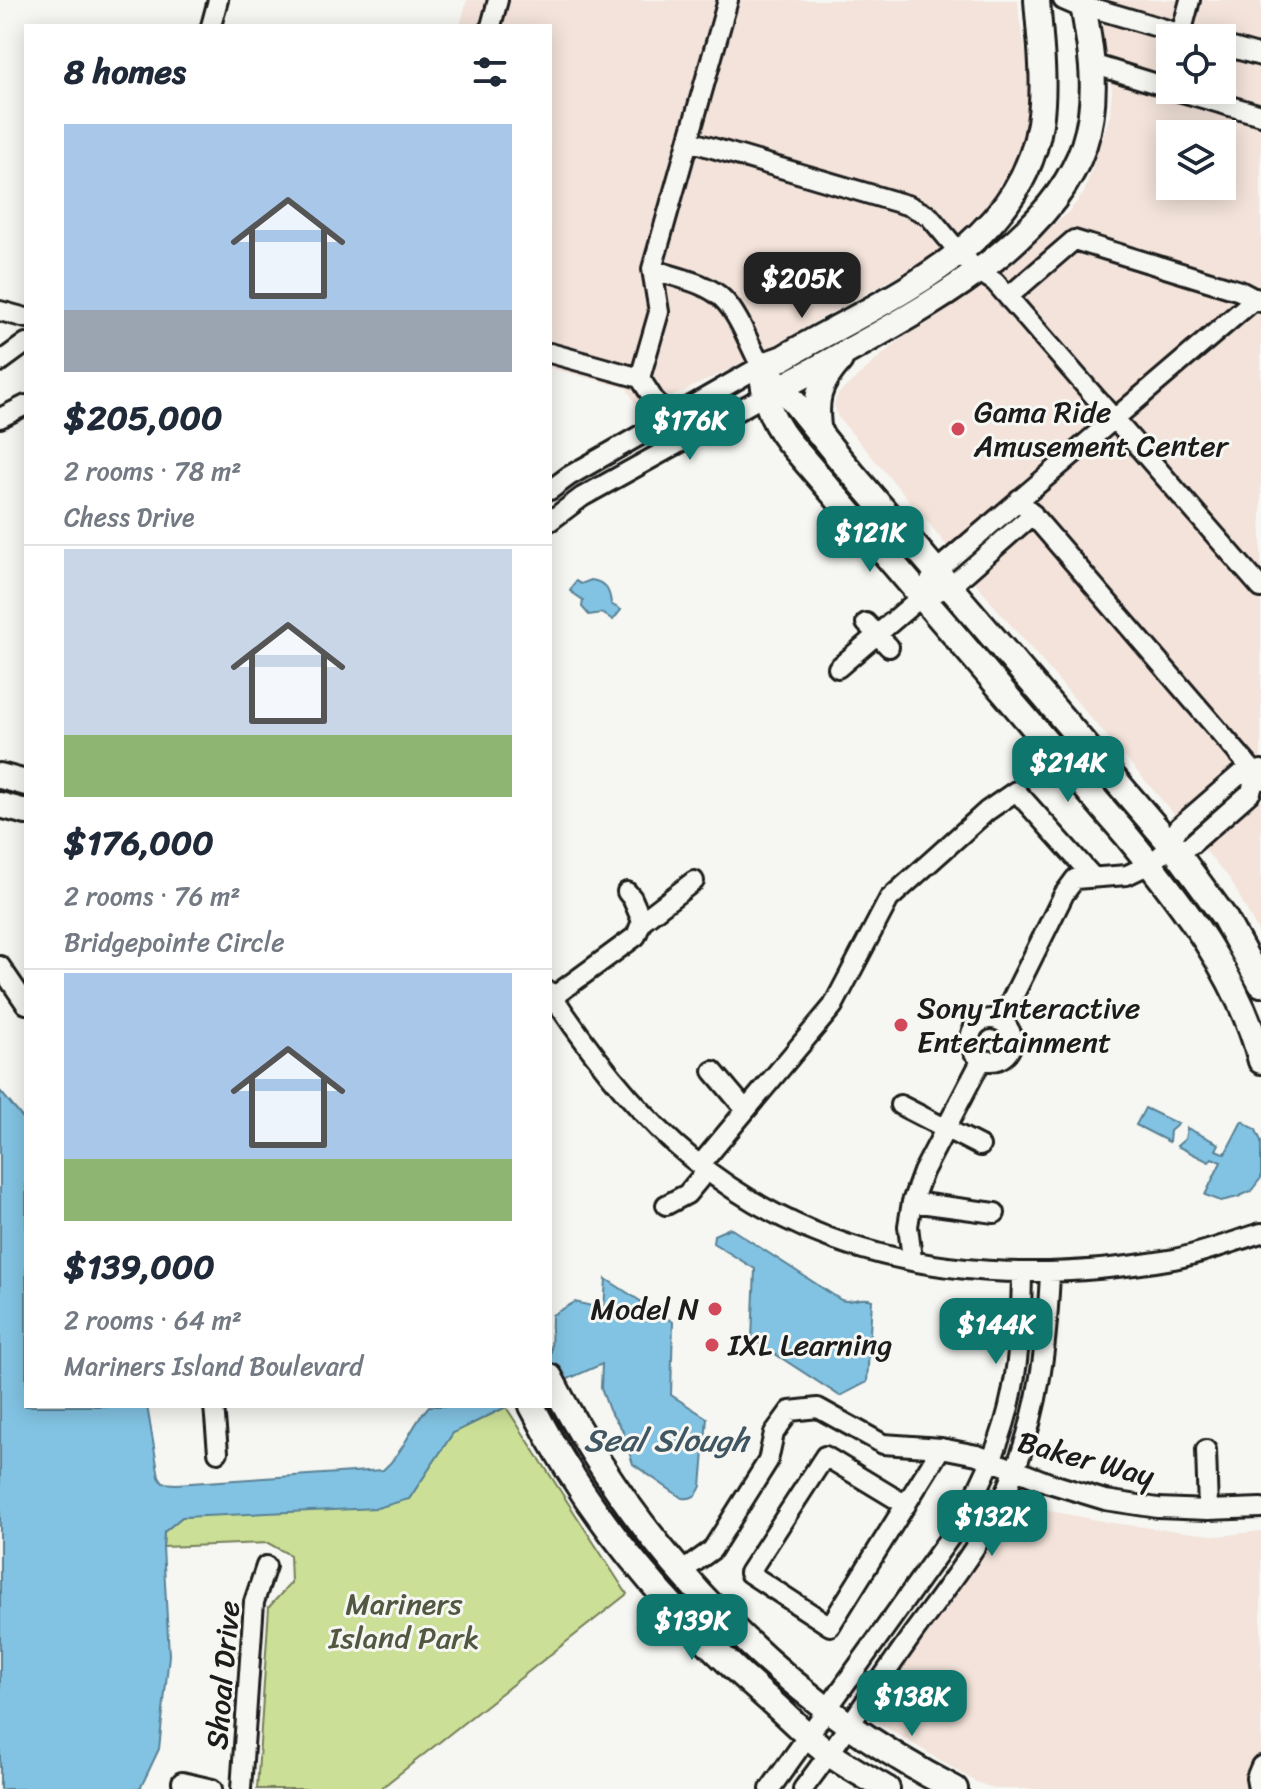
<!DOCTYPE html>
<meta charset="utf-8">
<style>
:root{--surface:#fff;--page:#f6f6f7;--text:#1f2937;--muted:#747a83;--line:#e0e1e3;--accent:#0f766e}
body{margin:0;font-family:Sriracha,sans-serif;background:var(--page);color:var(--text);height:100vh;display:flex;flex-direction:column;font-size:30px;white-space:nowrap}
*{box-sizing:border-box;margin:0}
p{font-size:26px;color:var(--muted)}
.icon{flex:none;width:44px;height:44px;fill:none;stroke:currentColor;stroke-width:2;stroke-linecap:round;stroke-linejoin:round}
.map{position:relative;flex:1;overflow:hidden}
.sheet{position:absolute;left:24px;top:24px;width:528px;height:1384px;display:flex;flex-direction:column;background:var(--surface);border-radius:0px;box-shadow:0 4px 20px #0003}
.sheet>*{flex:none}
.fabs{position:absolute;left:1156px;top:24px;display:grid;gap:16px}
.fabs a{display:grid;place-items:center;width:80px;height:80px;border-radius:0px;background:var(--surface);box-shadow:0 4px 20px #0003;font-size:40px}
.price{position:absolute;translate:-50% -68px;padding:0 18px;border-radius:16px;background:var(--accent);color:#fff;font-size:26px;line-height:52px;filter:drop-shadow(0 2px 4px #0008)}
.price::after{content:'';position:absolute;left:50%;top:48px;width:24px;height:18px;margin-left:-12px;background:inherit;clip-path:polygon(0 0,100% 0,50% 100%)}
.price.on{background:#222;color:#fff}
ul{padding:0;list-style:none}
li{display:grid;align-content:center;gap:16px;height:424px;padding:0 40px}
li+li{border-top:2px solid var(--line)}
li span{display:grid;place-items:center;height:248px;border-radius:0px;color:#555}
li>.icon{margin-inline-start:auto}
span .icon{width:144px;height:144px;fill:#fffc;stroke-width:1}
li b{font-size:34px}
h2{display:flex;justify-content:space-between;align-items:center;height:96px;padding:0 40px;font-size:34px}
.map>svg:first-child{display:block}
</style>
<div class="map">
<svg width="1261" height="1789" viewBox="0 0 1261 1789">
<rect width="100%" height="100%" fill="#f6f6f2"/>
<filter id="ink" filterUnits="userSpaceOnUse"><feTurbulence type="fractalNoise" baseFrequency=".0125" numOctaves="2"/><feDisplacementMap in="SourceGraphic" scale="16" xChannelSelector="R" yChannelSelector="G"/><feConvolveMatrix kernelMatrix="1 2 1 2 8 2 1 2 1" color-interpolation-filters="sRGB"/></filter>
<g filter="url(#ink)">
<path fill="#f3e3da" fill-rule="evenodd" d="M 467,0 L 1018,0 L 1019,18 L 1034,91 L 1027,137 L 1012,177 L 973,225 L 935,255 L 734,367 L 640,412 L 627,388 L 550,368 L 550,26 L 460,26 Z
M 1094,0 L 1261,0 L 1261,937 L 1230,879 L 991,602 L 932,527 L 838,417 L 834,404 L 838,394 L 892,346 L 1067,214 L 1084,193 L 1110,115 L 1112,90 ZM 1170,38 L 1222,38 L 1222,90 L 1170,90 ZM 1170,134 L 1222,134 L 1222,186 L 1170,186 Z
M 1018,1505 L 1118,1524 L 1219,1536 L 1261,1531 L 1261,1789 L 995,1789 L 976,1782 L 879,1723 L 875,1707 L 996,1525 Z"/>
<path fill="#cbe096" stroke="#747e59" stroke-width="2" d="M 506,1407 L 627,1594 L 380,1789 L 257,1789 L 269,1607 L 291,1583 L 290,1555 L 268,1543 L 163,1547 L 164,1532 L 182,1517 L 409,1499 L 453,1433 Z"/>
<path fill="#82c3e3" stroke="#598093" stroke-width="2" d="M 591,580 C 605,582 610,590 611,604 L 621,610 L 613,620 L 602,613 L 589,615 L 582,607 L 583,600 L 570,591 L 576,581 L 581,584 Z
M 0,1091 L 26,1122 L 26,1406 L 147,1406 L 159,1477 L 163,1483 L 176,1484 L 383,1470 C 405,1451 410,1427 429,1406 L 508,1406 L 453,1433 L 409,1499 L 377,1508 L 182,1517 L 164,1532 L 163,1547 L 169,1655 L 159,1749 L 140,1789 L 0,1789 Z
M 1145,1108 L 1178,1124 L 1170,1131 L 1169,1142 L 1136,1125 Z
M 1242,1121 L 1256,1130 L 1261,1141 L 1261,1178 L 1251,1191 L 1238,1197 L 1221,1201 L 1205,1195 L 1221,1162 L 1212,1158 L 1209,1162 L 1177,1146 L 1185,1139 L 1187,1128 L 1219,1144 L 1216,1150 L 1225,1154 Z
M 730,1228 L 841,1300 C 852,1304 861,1295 872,1300 L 867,1382 L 840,1396 L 752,1339 L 755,1269 L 713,1243 L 714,1235 Z
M 606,1279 L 673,1322 L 671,1395 L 707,1418 L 701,1486 C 697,1496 693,1499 682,1498 L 633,1464 L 622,1429 L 609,1410 L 601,1388 L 602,1364 L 550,1387 L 552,1315 L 575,1302 L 604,1309 Z"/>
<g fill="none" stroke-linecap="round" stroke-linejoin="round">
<g stroke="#1c1c1c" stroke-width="24">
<path id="minor" d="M 1063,0 L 1084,9 L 1100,10 L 1195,38
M 211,26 L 218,0
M 491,26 L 498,0
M 1181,34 L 1190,0
M 1222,45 L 1261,56
M 1092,64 L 1170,88
M 1175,90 L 1261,115
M 689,141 L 910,206 L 929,216 L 959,252 L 978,271 L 995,282 L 1261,588
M 1008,297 L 1074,240 L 1240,291 L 1261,302
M 0,311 L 26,318
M 550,353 L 640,378 L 667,420
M 0,362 L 26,343
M 640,378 L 659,312 L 652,269 L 728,0
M 0,418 L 26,405
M 550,490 L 569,476 L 761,366 C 749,345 740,316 723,299 C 706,282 674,277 652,269
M 1019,499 L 1261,780
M 550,521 L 582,497 L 764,396
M 939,591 L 950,587 L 1033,514
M 866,623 L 889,647
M 838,668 L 921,597 L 936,571 L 1256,298
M 1172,846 L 1186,847 L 1192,844 L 1251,792 L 1256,774 L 1261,770
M 642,921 L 694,881
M 0,966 L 26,1004
M 550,992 C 589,1051 636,1113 691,1158 C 830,1272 1002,1289 1174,1259 C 1203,1253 1232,1242 1261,1233
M 553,997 L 636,936 L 642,921 L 632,898 L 627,892
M970 1040a21 21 0 1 1 42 0a21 21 0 1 1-42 0Z
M 1001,1021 L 1064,894 L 1075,879 L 1127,875 L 1150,864 L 1172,846 L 1172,839 L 1179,827 L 1239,775 L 1256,774
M 713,1071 L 745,1109
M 900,1105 L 980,1146
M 700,1165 L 833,1006 L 889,899 L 987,811 L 1016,791 L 1093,877
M 912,1202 L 995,1213
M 666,1205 L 687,1194 L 707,1170
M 912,1259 L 908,1226 L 912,1202 L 923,1172 L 982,1059
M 214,1406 L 218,1452
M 1206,1450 L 1208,1510
M 906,1505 L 825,1456 L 749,1573 L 830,1626 L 941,1448
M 680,1573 L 712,1550 L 768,1461 L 774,1433 L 790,1411 L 818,1408 L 883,1444 L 941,1448 L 977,1455 L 1049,1483 L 1105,1500 L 1158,1508 L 1208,1510 L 1261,1508
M 182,1782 L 212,1789
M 241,1789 L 254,1602 L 266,1566
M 770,1789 L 953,1533 C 1011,1440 1020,1381 1022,1274
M 803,1789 C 841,1739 876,1686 912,1635 C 950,1583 992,1531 1015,1470 C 1040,1406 1047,1341 1050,1273
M 1258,1789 L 1256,1778 L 1261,1766"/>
</g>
<g stroke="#1c1c1c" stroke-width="30">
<path id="major" d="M 761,366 C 764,396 769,417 788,441 L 1127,836 C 1182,903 1239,976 1261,1061
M 761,366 L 782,387 L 840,459 L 1172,846 L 1224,917 L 1261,984
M 761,366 L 783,358 C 880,300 1021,250 1040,123 C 1046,83 1040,40 1037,0
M 770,393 C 802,377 834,359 866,341 C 944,297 1054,234 1084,145 C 1100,97 1091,48 1082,0
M 819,434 C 814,400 817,386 840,360
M 0,776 L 26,783
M 0,805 L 26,812
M 550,1377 C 640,1552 779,1699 955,1789
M 532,1406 C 590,1520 671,1614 766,1697 C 788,1716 807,1737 830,1754 C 848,1767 868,1778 887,1789"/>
</g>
<use href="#minor" stroke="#f6f6f2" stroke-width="18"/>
<use href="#major" stroke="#f6f6f2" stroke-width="24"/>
</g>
</g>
<g fill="#d1495b" stroke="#f6f6f2" stroke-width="3">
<circle cx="958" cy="429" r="8"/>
<circle cx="901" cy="1025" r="8"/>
<circle cx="715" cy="1309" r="8"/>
<circle cx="712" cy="1345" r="8"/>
</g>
<g text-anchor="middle" stroke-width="6" stroke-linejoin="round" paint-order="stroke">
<g font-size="30" fill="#1c1c1c" stroke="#f6f6f2" text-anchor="start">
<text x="974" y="422">Gama Ride<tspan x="974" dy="34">Amusement Center</tspan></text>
<text x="917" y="1018">Sony Interactive<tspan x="917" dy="34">Entertainment</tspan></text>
<text x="699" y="1319" text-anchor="end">Model N</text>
<text x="728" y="1355">IXL Learning</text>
</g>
<g font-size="30" fill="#1c1c1c" stroke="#f6f6f2">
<text transform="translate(1086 1459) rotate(15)" y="10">Baker Way</text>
<text transform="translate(223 1675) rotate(-85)" y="10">Shoal Drive</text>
</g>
<g font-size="30" fill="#515741" stroke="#f6f6f2">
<text x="404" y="1614">Mariners<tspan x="404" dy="34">Island Park</tspan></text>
</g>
<g font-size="32" font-style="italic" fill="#405662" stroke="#f6f6f2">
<text x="666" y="1451">Seal Slough</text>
</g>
</g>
</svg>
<div class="fabs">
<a><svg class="icon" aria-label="locate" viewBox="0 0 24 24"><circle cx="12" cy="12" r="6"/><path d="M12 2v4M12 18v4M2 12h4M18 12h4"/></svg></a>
<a><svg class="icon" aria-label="layers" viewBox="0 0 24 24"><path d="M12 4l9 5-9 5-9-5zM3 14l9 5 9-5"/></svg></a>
</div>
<b class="price on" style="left:802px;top:320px">$205K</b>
<b class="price" style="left:690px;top:462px">$176K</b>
<b class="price" style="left:870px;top:574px">$121K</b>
<b class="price" style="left:1068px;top:804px">$214K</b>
<b class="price" style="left:996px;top:1366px">$144K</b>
<b class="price" style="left:992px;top:1558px">$132K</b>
<b class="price" style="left:692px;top:1662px">$139K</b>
<b class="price" style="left:912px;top:1738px">$138K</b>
<section class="sheet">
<h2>8 homes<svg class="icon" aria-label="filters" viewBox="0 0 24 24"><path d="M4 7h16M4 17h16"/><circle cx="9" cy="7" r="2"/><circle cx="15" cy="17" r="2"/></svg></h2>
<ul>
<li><span style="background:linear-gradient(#a9c7e8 75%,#9aa5b1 0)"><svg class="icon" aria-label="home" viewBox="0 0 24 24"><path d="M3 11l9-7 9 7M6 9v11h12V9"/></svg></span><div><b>$205,000</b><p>2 rooms · 78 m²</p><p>Chess Drive</p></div></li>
<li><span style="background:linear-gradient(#c9d6e8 75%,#8fb573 0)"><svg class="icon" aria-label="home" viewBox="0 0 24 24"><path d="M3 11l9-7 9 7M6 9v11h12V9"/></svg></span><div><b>$176,000</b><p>2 rooms · 76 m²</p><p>Bridgepointe Circle</p></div></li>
<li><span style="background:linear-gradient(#a9c7e8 75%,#8fb573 0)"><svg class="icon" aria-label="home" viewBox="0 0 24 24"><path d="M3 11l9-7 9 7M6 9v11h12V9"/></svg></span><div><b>$139,000</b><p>2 rooms · 64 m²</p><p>Mariners Island Boulevard</p></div></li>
</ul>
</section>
</div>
